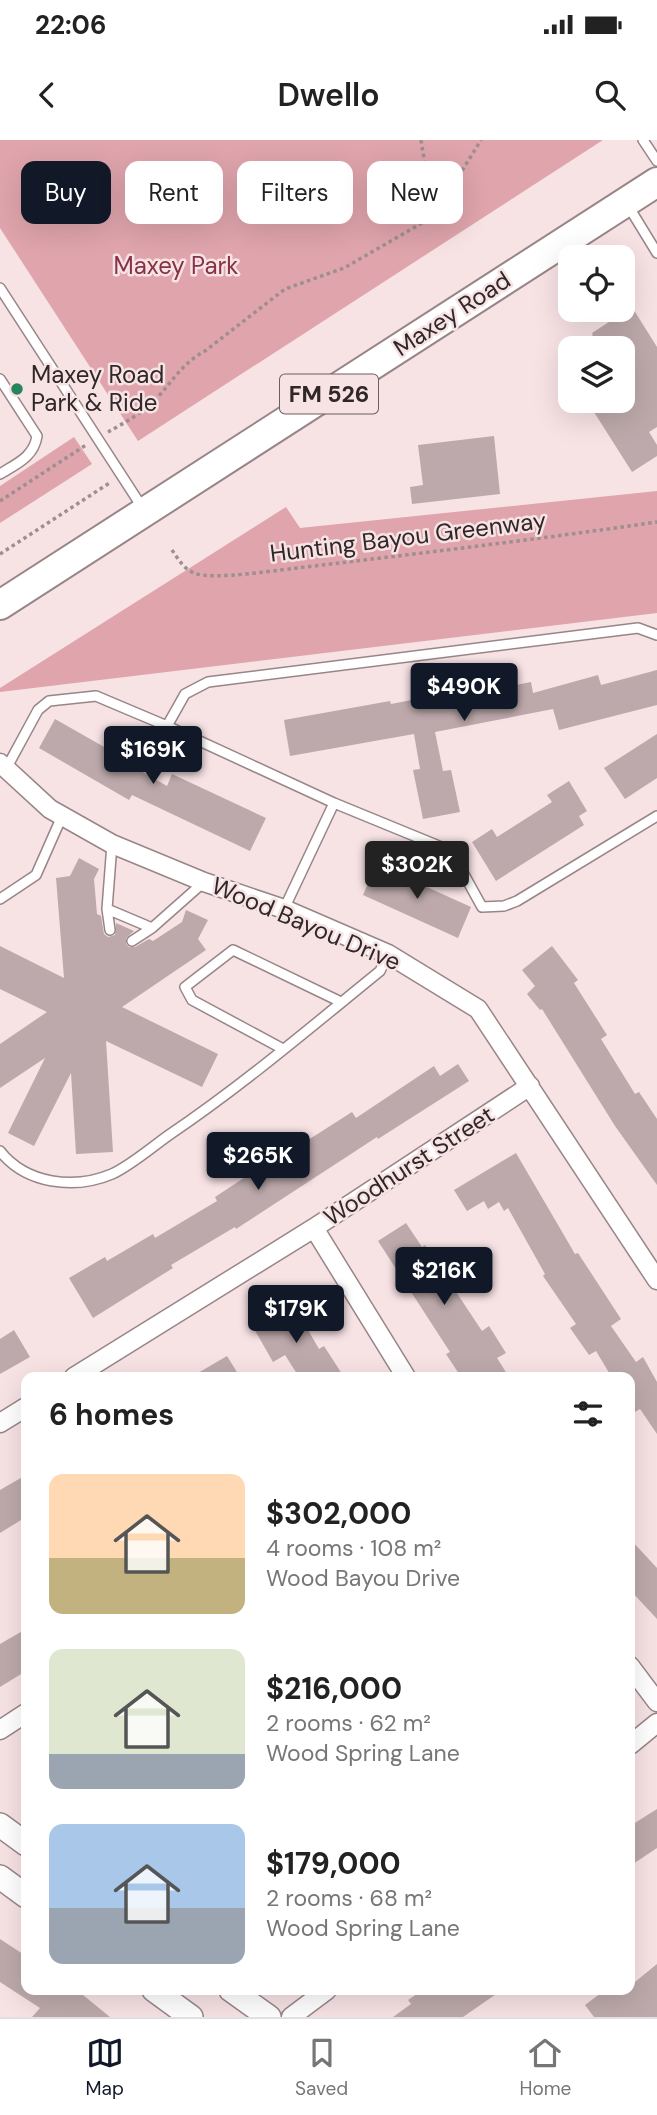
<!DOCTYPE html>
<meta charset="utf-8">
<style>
:root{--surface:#fff;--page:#f2f2f2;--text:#222;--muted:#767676;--line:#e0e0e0;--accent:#111827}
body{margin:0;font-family:"DM Sans",sans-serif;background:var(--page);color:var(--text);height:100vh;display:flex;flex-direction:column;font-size:26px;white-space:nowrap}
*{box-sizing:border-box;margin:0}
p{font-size:23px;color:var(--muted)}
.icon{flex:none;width:38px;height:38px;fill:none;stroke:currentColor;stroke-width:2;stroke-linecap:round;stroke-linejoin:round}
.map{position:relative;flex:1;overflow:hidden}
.side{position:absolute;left:21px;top:1232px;width:614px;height:623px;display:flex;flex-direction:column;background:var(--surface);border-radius:14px;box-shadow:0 7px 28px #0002}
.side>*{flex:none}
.guide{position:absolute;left:21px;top:21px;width:616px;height:63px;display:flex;gap:14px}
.tools{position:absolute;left:558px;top:105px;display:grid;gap:14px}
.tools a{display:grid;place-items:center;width:77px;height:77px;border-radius:14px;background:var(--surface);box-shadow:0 7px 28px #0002;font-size:35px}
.price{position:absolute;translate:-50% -60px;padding:0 16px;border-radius:7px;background:var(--accent);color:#fff;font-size:23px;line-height:46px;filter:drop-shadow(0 2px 4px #0008)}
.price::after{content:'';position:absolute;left:50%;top:42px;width:21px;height:16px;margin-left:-10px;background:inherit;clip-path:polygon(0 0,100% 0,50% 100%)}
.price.selected{background:#222;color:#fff}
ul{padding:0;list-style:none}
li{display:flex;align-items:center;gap:21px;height:175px;padding:0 28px}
li span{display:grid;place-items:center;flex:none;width:196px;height:140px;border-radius:14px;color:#555}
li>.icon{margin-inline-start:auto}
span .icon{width:84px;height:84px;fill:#fffc;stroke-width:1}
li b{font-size:30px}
h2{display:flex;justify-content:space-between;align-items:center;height:84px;padding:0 28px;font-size:30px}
.chip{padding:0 24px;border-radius:14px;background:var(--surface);box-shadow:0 7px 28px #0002;font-size:24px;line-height:63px}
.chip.selected{background:var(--accent);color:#fff}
.status{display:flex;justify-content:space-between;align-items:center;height:49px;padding:0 35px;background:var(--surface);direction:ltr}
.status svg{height:19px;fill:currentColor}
header{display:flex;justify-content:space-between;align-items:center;height:91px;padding:0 28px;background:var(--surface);font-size:32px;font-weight:600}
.menu{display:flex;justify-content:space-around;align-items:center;height:98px;border-top:2px solid var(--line);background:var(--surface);font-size:19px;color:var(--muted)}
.menu a{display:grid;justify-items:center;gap:4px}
.menu .selected{color:var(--accent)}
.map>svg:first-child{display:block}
</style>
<div class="status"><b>22:06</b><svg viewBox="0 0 49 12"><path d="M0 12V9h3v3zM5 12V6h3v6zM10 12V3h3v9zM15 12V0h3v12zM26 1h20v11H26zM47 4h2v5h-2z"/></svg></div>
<header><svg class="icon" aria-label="back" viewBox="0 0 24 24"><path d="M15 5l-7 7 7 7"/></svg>Dwello<svg class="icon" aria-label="search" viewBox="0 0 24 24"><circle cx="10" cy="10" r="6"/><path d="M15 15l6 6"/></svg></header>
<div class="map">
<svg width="657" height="1877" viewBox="0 0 657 1877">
<rect width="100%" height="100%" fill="#f7e2e4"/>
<path fill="#dfa4ac" d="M 0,0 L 603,0 L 138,301 L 0,88 Z
M 74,297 L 92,324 L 0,383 L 0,346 Z
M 657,351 L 657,473 L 0,552 L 0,548 L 286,367 L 300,388 Z"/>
<path fill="#bda9ab" d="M 632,167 L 657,207 L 657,287 L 649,292 L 657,305 L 657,316 L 632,332 L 587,261 L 623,261 L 623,208 L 572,208 L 593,195 L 592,193 Z
M 494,296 L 500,354 L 412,364 L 410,347 L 423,345 L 418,305 Z
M 657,530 L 657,565 L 559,590 L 553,569 L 435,592 L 443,631 L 451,630 L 460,672 L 423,679 L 413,630 L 420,629 L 414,594 L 290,616 L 284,580 L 390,561 L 391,564 L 474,548 L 474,553 L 531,542 L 533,553 L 598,535 L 601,545 Z
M 55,579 L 106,608 L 109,603 L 143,623 L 139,630 L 167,646 L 172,634 L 266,678 L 250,711 L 132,655 L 129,660 L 39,608 Z
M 657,594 L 657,638 L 625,659 L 604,628 Z
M 569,641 L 587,671 L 579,676 L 584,685 L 496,741 L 472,702 L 492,689 L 497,697 L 552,662 L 547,655 Z
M 79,718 L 99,729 L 94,739 L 97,774 L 101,776 L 104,794 L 108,797 L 115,795 L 116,783 L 134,791 L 126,798 L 126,804 L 129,807 L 135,807 L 149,799 L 153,801 L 182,782 L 186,770 L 208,780 L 198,799 L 206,810 L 122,867 L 218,914 L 202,947 L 106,901 L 113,1012 L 76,1014 L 71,933 L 34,1006 L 8,993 L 45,918 L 0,948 L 0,904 L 47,872 L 0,849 L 0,806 L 64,838 L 56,738 L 70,736 Z
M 376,724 L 471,767 L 458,798 L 363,755 Z
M 552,806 L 578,840 L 574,843 L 607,895 L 601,899 L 635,954 L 639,952 L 657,979 L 657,1045 L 615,986 L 542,869 L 540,870 L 527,854 L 535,846 L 522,830 Z
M 458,924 L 469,941 L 378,999 L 377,997 L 236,1089 L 235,1087 L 171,1125 L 173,1128 L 93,1178 L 69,1138 L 105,1117 L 107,1121 L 153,1094 L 155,1098 L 217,1061 L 215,1057 L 262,1026 L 261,1024 L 303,999 L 305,1002 L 352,972 L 356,978 L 434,926 L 440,936 Z
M 516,1013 L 575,1114 L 578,1113 L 621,1179 L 611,1186 L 636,1222 L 643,1217 L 657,1242 L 657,1294 L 640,1269 L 630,1275 L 630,1237 L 610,1237 L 611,1236 L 596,1211 L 589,1215 L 570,1188 L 576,1184 L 543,1136 L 545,1134 L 508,1068 L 504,1071 L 499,1062 L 488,1069 L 484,1061 L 467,1071 L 454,1050 Z
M 406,1083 L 422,1107 L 425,1105 L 482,1191 L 489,1186 L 506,1213 L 497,1218 L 509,1237 L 461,1237 L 446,1214 L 450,1212 L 378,1101 Z
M 293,1164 L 319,1209 L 324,1206 L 344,1237 L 299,1237 L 285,1215 L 273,1222 L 253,1187 Z
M 14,1190 L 30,1217 L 0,1234 L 0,1199 Z
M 227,1216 L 240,1237 L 191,1237 Z
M 26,1335 L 26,1377 L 0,1393 L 0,1350 Z
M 630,1399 L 657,1428 L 657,1479 L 630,1450 Z
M 26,1489 L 26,1531 L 0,1547 L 0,1504 Z
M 657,1669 L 657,1708 L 630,1726 L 630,1686 Z
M 0,1799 L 26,1816 L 26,1850 L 77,1850 L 110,1877 L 32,1877 L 40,1868 L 0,1842 Z
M 657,1824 L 657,1877 L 594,1877 L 585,1865 L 605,1850 L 630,1850 L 630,1846 Z
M 423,1850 L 502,1850 L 463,1877 L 393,1877 L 411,1864 L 408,1860 Z"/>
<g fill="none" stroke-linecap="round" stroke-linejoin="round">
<g stroke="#988587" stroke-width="12">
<path id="service" d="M 643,0 L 657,21
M 627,64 L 657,113
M 0,148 L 142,367
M 0,239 L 37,296 C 34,317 16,324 0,334
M 167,586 L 334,663
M 6,629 L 38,570 L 49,561 L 96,556 L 167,586 L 185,554 L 208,542 L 638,488 L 657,495
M 112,704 L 107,769 L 152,788 L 204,742
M 0,759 L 36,735 L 63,674
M 107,769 L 110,790
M 284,769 L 334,663 L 451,711 L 482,767 L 504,766 L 517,761 L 657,676
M 132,801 L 152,788
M 283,909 L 192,860 L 185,847 L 233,810 L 341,862
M 0,1011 C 26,1044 74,1050 112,1034 C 130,1026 152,1007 169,995 C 243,945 311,887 380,831 L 388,814"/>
</g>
<g stroke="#988587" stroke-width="21">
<path id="minor" d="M 0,623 L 50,669 L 112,704 L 204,742 L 284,769 L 388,814 L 478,869 L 657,1140
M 314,1088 L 406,1237
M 74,1237 L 314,1088 L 530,946
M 0,1283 L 26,1267
M 630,1526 L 657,1562
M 0,1590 L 26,1573
M 630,1605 L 657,1583
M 291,1877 L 327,1850"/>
</g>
<g stroke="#988587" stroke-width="26">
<path id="tertiary" d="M 0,1685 L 26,1704
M 0,1737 L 26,1756
M 154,1850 L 191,1877
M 231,1850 L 269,1877"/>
</g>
<g stroke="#988587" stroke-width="32">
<path id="primary" d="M 0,465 L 657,42"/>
</g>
<path stroke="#9d8e8f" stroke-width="3.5" stroke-dasharray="3.5 3.5" stroke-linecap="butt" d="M 421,0 L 426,31 L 442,63
M 108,292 C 124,283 146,271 158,257 C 173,240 184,222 205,211 L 285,149 L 344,128 L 427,80 L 444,60 L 481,0
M 0,361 L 86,305
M 172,410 C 178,419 184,429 194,433 C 213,441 283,429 306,427 C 423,413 540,399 657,382
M 0,414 L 111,342"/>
<use href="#service" stroke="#fff" stroke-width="9"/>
<use href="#minor" stroke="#fff" stroke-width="18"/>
<use href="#tertiary" stroke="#fff" stroke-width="23"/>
<use href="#primary" stroke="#fff" stroke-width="28"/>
</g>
<circle fill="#28845a" stroke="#f7e2e4" stroke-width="2.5" cx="17" cy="249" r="7"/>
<g text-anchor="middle" stroke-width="5" stroke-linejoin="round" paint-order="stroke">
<rect fill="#f7e2e4" stroke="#6b5f60" stroke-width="2" x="280" y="234.5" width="98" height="39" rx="5"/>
<g font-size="23" font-weight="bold" fill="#2f2728">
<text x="329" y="262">FM 526</text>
</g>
<g font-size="24" fill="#863245" stroke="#f7e2e4">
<text x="176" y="134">Maxey Park</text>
</g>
<g font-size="24" fill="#2f2728" stroke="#f7e2e4">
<text transform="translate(452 174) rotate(-33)" y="8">Maxey Road</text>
<text transform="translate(408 397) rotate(-7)" y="8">Hunting Bayou Greenway</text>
<text transform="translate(306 784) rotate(23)" y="8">Wood Bayou Drive</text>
<text transform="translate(409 1026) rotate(-33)" y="8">Woodhurst Street</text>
</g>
<g font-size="24" fill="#2f2728" stroke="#f7e2e4" text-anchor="start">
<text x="31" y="243">Maxey Road<tspan x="31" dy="28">Park &amp; Ride</tspan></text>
</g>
</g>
</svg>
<div class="tools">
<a><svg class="icon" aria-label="locate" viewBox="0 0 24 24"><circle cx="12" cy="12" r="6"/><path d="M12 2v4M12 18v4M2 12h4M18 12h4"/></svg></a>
<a><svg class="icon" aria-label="layers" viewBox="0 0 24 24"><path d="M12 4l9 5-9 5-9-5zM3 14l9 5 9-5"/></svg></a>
</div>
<b class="price" style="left:464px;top:583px">$490K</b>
<b class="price" style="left:153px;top:646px">$169K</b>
<b class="price selected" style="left:417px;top:761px">$302K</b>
<b class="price" style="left:258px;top:1052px">$265K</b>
<b class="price" style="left:444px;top:1167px">$216K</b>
<b class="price" style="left:296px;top:1205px">$179K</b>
<div class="guide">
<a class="chip selected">Buy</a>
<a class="chip">Rent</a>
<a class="chip">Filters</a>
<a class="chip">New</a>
</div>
<section class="side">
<h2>6 homes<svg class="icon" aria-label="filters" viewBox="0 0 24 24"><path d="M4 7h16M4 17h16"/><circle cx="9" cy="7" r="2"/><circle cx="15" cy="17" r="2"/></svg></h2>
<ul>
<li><span style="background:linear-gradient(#ffd9b3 60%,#c2b280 0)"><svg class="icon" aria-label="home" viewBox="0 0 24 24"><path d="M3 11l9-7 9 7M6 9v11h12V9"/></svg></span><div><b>$302,000</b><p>4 rooms · 108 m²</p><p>Wood Bayou Drive</p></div></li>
<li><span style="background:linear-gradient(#dfe7d0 75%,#9aa5b1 0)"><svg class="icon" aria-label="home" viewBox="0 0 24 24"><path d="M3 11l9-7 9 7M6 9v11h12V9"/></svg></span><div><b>$216,000</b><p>2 rooms · 62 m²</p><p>Wood Spring Lane</p></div></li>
<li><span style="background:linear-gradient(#a9c7e8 60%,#9aa5b1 0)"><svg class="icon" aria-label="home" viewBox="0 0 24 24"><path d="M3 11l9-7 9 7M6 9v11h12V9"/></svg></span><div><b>$179,000</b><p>2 rooms · 68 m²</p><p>Wood Spring Lane</p></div></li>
</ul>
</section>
</div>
<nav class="menu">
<a class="selected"><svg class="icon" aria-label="map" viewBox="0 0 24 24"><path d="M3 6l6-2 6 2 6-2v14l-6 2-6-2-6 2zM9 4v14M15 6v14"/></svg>Map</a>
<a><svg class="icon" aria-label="saved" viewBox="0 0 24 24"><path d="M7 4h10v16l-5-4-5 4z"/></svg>Saved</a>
<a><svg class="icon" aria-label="home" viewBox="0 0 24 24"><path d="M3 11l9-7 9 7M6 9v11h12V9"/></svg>Home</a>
</nav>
